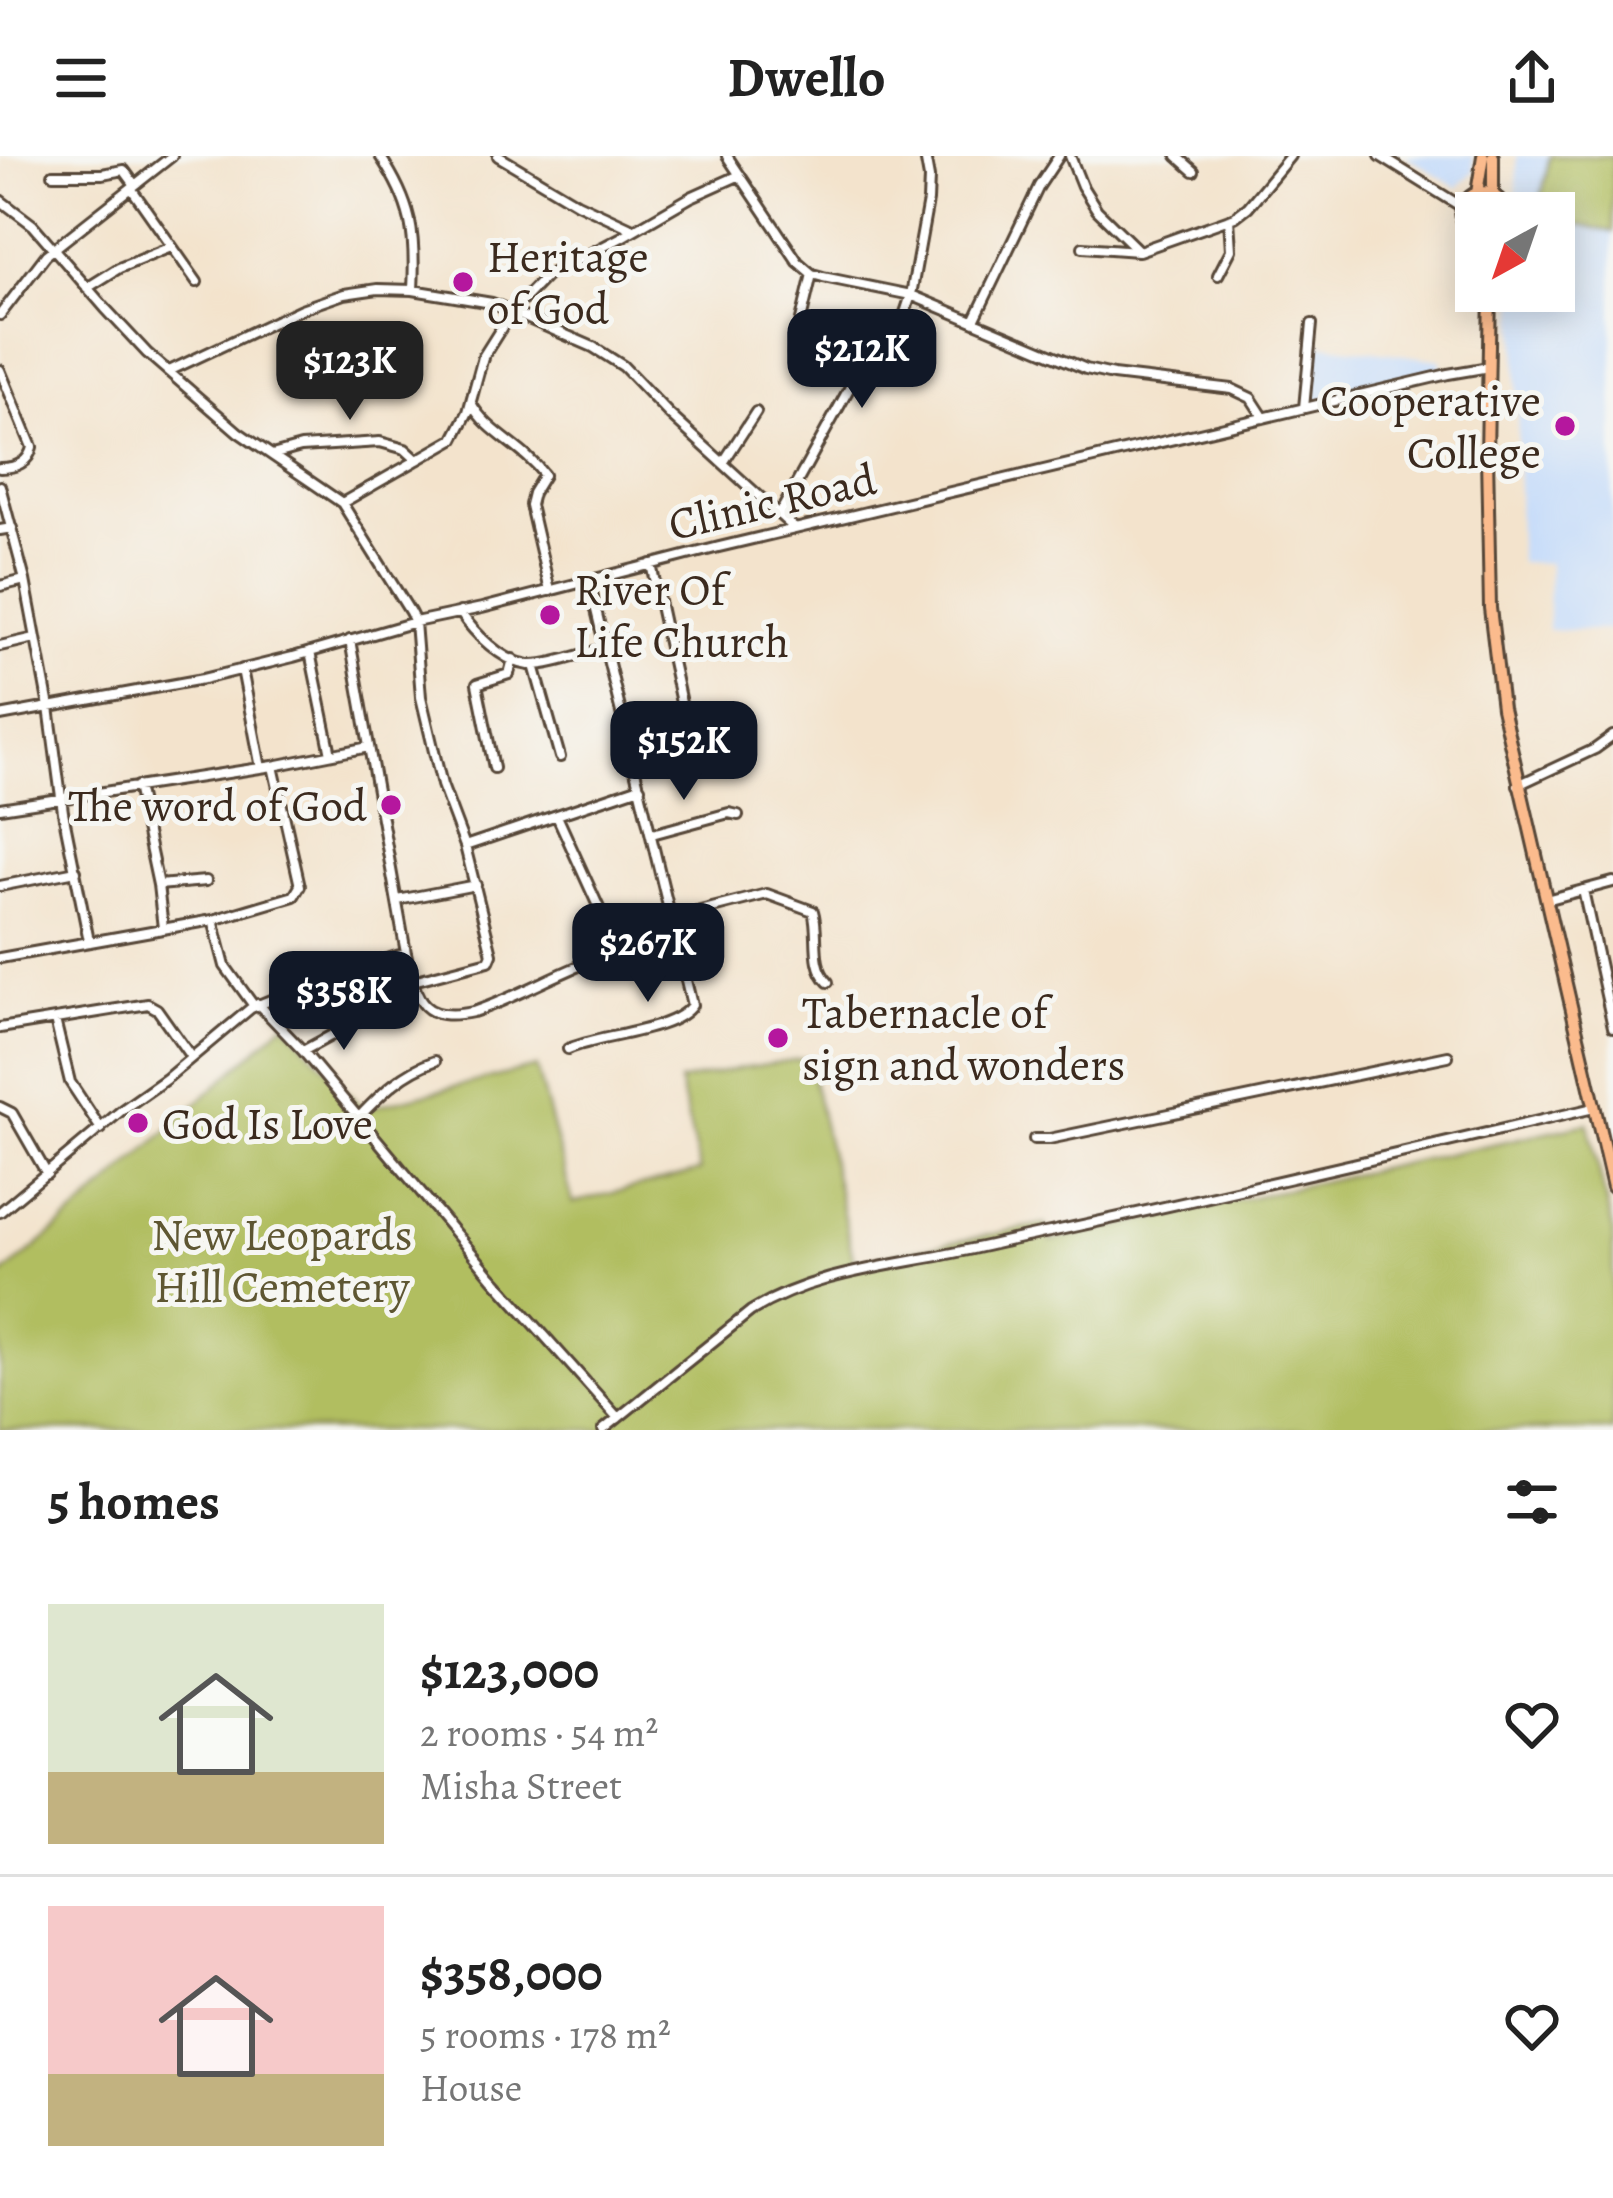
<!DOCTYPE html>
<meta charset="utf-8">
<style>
:root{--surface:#fff;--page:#f2f2f2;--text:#222;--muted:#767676;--line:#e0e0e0;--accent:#111827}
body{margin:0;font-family:Alegreya,serif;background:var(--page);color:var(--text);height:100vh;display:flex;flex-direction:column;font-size:45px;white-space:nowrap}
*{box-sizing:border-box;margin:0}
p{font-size:39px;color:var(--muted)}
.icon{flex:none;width:66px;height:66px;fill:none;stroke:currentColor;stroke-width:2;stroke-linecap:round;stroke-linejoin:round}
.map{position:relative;height:1274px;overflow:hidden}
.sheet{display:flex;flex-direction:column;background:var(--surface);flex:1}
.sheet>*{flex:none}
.needle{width:78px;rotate:220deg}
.tools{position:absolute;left:1455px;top:36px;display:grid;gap:24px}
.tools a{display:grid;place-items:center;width:120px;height:120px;border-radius:0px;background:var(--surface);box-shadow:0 6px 30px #0003;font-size:60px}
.price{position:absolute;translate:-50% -102px;padding:0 27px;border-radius:24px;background:var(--accent);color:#fff;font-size:39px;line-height:78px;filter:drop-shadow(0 3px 6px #0008)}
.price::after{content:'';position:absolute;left:50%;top:72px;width:36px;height:27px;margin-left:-18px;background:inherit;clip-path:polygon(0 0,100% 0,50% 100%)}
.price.selected{background:#222;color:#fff}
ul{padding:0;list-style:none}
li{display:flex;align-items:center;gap:36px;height:300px;padding:0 48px}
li+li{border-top:3px solid var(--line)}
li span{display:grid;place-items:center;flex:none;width:336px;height:240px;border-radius:0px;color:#555}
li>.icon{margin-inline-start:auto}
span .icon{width:144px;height:144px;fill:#fffc;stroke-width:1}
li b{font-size:51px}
h2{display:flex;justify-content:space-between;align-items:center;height:144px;padding:0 48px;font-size:51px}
header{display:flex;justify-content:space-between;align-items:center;height:156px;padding:0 48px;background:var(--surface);font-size:54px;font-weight:700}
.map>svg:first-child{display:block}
</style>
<header><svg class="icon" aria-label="menu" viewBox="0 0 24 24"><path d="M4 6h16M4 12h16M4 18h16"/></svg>Dwello<svg class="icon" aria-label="share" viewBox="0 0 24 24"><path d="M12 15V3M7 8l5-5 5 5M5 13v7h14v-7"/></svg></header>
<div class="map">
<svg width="1613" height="1274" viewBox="0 0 1613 1274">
<rect width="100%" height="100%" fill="#f6f6f2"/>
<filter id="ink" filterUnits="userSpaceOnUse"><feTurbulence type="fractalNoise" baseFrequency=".00833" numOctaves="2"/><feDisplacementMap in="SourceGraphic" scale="24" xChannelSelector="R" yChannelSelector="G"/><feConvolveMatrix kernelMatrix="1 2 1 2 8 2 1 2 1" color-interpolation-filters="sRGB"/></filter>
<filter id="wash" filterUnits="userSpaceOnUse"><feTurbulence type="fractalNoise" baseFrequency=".004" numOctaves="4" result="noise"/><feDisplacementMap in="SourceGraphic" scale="48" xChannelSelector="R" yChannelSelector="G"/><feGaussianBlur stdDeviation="2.7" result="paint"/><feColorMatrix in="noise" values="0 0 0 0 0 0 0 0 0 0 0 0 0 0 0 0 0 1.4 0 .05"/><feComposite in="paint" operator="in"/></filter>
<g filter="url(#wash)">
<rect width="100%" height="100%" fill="#f3e3cc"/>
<path fill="#c8ddf9" d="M 1405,0 L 1473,0 L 1474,15 L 1457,32 Z
M 1517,0 L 1613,0 L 1613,474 L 1548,474 L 1549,407 L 1519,406 L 1516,135 L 1554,135 L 1554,57 L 1516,57 Z
M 1314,187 L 1441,204 L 1440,216 L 1312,248 Z"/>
<path fill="#b1be60" stroke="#76743f" stroke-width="3" d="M 1550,0 L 1613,0 L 1613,76 L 1554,64 L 1554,57 L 1538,57 Z
M 285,867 L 363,953 L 536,911 L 573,1047 L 700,1015 L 679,926 L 741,912 L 808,902 L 854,1106 L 1045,1068 L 1051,1085 L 1588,967 L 1613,1076 L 1613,1274 L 0,1274 L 0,1121 L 78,1056 Z"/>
</g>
<g filter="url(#ink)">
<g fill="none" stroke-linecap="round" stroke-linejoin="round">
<g stroke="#574638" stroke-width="14">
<path id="minor" d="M 380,0 C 412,48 416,77 413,134
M 498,0 L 577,47 L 633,73
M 727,0 L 798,106 L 812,118 L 823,121 L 911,139 L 1086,213 L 1113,219 L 1232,233 L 1251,242 L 1264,262
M 1070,0 L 1082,30 L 1097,54 L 1139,95 L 1235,61 L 1248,51 L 1290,0
M 1177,0 L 1194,15
M 1380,0 L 1462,51
M 53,18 L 102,18 L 124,14 L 135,29
M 131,32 L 197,126
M 0,44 L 33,69 L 105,152 L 147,197 L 238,276 L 342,347 L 410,456 L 415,466 L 421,541 L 442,629 L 465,690 L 492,798 L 489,805 L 413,825
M 1083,91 L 1138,95
M 1218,119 L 1231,94 L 1229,63
M 87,132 L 119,112 L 171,91
M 0,159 L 46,99 L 172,0
M 974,165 L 1039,30 L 1059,0
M 793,198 L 812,118
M 0,214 L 32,291 C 29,307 15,312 0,312
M 169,215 L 301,153 L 344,138 L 378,133 L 413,134 L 492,147 L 593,191 L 623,210 L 670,259 L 794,372
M 471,247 C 487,277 523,290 544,319 L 533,337 L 530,349 L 550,435
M 1304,252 L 1312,168
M 272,299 L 301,291 L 380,286 L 405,293 L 417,304
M 723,307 L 756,256
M 0,330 L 25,424 L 49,551 L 63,656 L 89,785
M 342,347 L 454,283 L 468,256 L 483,201 L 512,155 L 545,121 L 620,82 L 691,41 L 740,19
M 779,359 L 856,220 L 905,157 L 911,139 L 928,45 L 929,22 L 925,0
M 0,374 L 12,372
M 0,430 L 25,424
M 460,456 C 474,477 502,506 529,509 C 550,510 584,497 606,492
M 350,484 L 406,797 C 417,842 418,867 473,856 C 538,835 609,782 679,788
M 0,490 L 35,482
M 310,496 L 331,598
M 534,509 L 560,601
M 242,513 L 261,612
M 0,560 L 203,523 L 293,501 L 415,466 L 482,452 L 719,391 L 1448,218 L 1489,211
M 635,609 L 684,593 L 689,584 L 651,408
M 494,612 L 477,528 L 509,518 L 513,503
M 1518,629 L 1595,593 L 1613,580
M 137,630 L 158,729 L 163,772
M 0,652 L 273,610 L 369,591
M 557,660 L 619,796
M 652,678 L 729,657 L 738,659
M 465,690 L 640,631
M 158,729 L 206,725
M 0,730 L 76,715
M 1583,734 L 1613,871
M 398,744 L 476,729
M 1546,744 L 1613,726
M 673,762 L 767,738 L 813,755 C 820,777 810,808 828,826
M 213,764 L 225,810 L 254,850
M 0,802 L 213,764 L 294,740 L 300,730 L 273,610
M 258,848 L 303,895 L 492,1121 L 618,1262
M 55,864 L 70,926 L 101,973
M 0,872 L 148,848 L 157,853 L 191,901
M 568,893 C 599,879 674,876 692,849 L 589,425
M 303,895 L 363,862
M 0,951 L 12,957 L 47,1018
M 359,961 C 383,936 403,916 435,905
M 1034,983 L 1049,983 L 1448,900
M 0,1056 L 122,954 L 166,923 L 251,852 L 305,830 L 406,797
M 603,1274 L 751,1155 C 811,1119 876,1112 943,1099 C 979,1092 1014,1083 1050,1076 C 1232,1037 1413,994 1594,952"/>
</g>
<g stroke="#574638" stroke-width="16">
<path id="major" d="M 1477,37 L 1483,0
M 1493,38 L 1493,0
M 1476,79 C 1435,53 1491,10 1506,57
M 1490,135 L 1487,299 L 1490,452 L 1502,552 L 1613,1031"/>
</g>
<use href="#minor" stroke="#fff" stroke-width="8"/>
<use href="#major" stroke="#fbbb8d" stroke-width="10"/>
</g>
</g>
<g fill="#b5179e" stroke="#f6f6f2" stroke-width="4.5">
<circle cx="463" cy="126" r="12"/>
<circle cx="1565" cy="270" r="12"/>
<circle cx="550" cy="459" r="12"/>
<circle cx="391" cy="649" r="12"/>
<circle cx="778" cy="882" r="12"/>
<circle cx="138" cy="967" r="12"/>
</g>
<g text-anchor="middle" stroke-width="10" stroke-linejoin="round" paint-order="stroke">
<g font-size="45" fill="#3b2a1e" stroke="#f6f6f2" text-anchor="start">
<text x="487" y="116">Heritage<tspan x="487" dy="52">of God</tspan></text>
<text x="1541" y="260" text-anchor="end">Cooperative<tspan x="1541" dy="52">College</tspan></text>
<text x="574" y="449">River Of<tspan x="574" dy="52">Life Church</tspan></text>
<text x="367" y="665" text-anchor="end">The word of God</text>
<text x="802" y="872">Tabernacle of<tspan x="802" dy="52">sign and wonders</tspan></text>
<text x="162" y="983">God Is Love</text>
</g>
<g font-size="45" fill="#3b2a1e" stroke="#f6f6f2">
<text transform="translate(772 345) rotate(-13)" y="16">Clinic Road</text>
</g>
<g font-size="45" fill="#5e5632" stroke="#f6f6f2">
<text x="282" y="1094">New Leopards<tspan x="282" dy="52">Hill Cemetery</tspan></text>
</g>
</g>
</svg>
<div class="tools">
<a><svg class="needle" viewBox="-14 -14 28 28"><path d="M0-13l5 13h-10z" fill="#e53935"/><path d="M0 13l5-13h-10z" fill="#767676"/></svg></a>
</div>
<b class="price" style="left:862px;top:255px">$212K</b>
<b class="price selected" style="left:350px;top:267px">$123K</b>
<b class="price" style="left:684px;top:647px">$152K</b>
<b class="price" style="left:648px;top:849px">$267K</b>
<b class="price" style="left:344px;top:897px">$358K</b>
</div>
<section class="sheet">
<h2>5 homes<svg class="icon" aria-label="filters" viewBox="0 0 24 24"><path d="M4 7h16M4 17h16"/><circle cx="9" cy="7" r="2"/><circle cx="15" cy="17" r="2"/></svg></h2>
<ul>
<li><span style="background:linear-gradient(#dfe7d0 70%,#c2b280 0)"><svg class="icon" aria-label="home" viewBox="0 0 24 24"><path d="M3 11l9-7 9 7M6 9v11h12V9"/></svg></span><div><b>$123,000</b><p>2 rooms · 54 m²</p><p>Misha Street</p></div><svg class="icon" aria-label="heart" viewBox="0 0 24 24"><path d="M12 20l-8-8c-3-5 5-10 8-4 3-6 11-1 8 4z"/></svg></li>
<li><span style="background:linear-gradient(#f6c9c9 70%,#c2b280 0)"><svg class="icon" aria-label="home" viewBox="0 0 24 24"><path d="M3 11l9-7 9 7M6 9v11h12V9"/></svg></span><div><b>$358,000</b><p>5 rooms · 178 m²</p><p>House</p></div><svg class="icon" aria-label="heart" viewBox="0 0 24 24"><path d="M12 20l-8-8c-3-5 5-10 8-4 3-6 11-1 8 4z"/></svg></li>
</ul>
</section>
